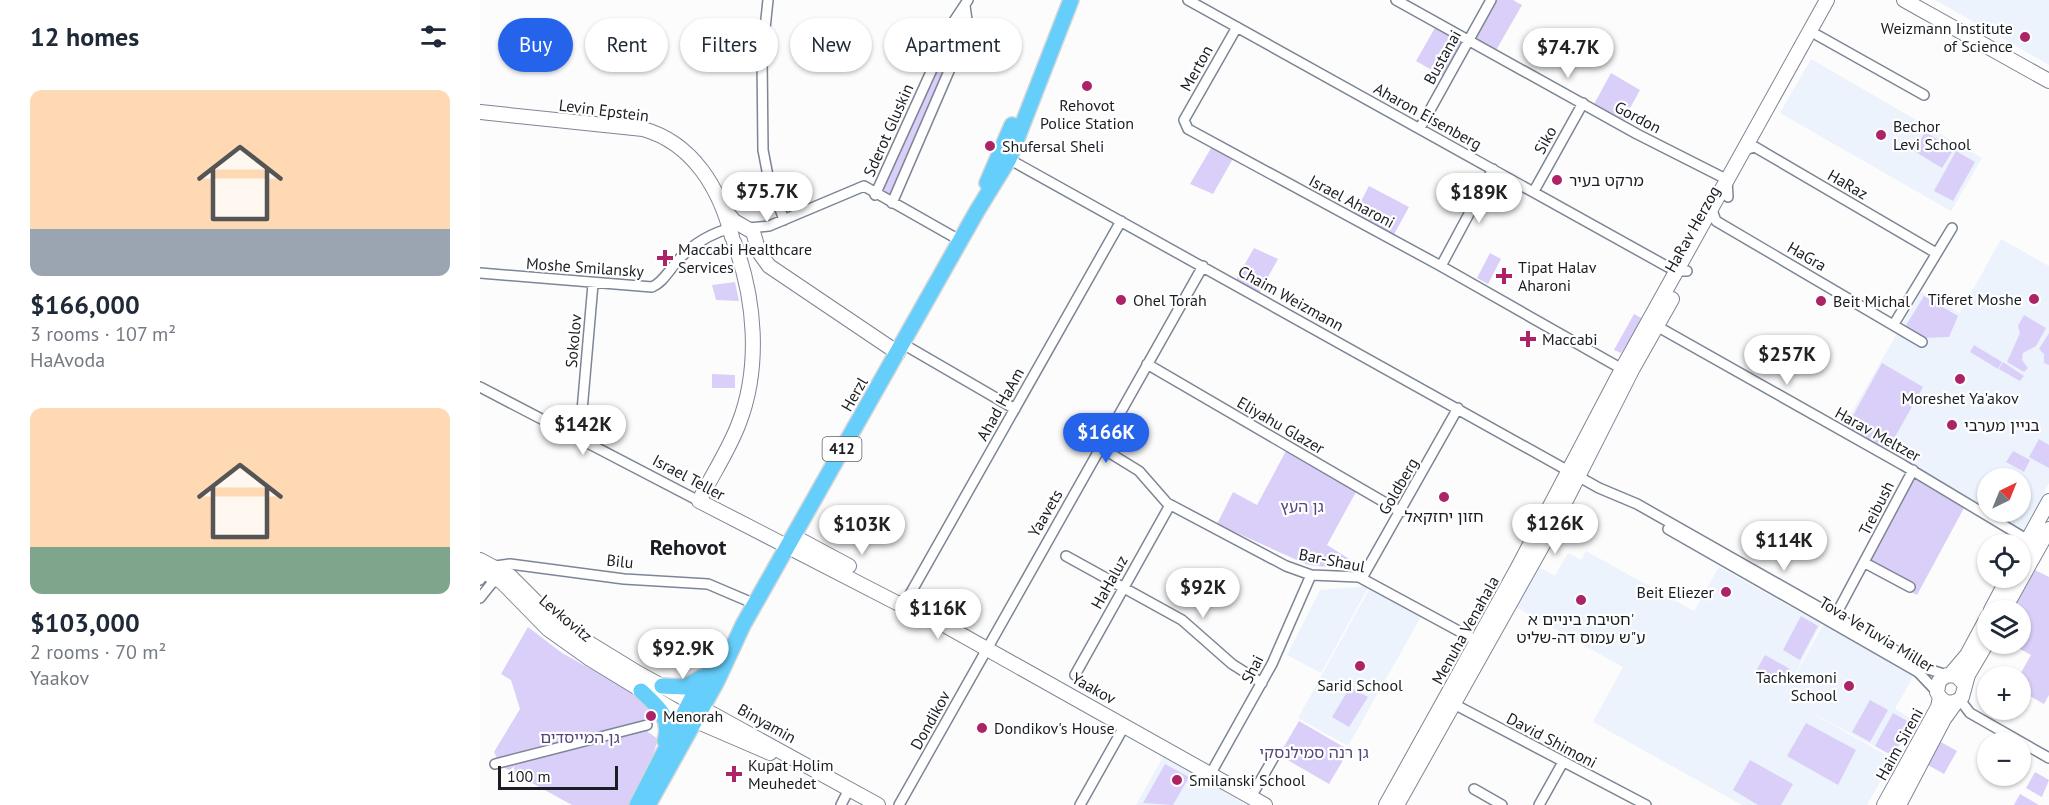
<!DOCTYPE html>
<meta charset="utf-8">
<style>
:root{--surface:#fff;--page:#f6f6f7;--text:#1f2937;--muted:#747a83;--accent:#2563eb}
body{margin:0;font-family:"PT Sans","Noto Sans Hebrew",sans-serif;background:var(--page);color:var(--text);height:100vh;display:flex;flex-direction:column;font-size:22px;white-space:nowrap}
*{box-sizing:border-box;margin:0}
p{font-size:20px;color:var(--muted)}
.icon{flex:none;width:33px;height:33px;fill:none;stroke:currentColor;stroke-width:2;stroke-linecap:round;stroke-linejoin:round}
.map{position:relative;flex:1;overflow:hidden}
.panel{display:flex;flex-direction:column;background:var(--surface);width:480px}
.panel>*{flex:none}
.banner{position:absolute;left:18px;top:18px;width:570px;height:54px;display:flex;gap:12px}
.needle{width:39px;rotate:43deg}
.controls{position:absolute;left:1497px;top:468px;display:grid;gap:12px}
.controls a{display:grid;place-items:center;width:54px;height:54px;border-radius:50%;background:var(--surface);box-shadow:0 2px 4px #0004;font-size:30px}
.scale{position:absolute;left:18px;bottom:15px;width:120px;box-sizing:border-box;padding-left:6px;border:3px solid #1a1e23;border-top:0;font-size:16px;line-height:21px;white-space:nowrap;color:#1a1e23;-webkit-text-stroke:4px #fff;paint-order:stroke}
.price{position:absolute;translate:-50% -51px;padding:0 14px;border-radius:21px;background:#fff;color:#222;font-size:20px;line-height:39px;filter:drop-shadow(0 2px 3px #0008)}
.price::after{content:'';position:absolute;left:50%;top:36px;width:18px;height:14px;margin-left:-9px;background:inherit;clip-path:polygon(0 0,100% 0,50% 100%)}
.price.current{background:var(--accent);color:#fff}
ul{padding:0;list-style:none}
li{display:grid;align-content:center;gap:12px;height:318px;padding:0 30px}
li span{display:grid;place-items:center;height:186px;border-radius:12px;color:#555}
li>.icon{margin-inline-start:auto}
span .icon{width:108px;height:108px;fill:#fffc;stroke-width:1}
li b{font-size:26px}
h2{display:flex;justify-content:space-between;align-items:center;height:72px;padding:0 30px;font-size:26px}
.chip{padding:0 21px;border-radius:27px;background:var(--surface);box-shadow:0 2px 4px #0004;font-size:21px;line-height:54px}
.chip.current{background:var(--accent);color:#fff}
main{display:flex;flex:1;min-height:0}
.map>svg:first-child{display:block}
</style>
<main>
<section class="panel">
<h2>12 homes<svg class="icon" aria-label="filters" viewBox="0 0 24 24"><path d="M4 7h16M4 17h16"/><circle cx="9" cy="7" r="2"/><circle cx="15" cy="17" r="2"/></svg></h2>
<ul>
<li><span style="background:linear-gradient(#ffd9b3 75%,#9aa5b1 0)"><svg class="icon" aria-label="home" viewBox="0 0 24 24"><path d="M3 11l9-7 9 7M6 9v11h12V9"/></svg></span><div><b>$166,000</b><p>3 rooms · 107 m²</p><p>HaAvoda</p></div></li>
<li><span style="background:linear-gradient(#ffd9b3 75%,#7fa58c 0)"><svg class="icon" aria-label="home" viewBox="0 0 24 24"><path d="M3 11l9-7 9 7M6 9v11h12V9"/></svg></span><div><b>$103,000</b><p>2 rooms · 70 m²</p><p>Yaakov</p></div></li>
</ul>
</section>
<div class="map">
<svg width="1569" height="805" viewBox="0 0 1569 805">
<rect width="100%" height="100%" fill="#fcfcfc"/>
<path fill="#ecf3fc" d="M 1455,0 L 1569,0 L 1569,65 L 1473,10 Z
M 1331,59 L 1502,158 L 1471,211 L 1300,113 Z
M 1521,239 L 1569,266 L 1569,483 L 1544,530 L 1510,512 L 1540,512 L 1540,478 L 1508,478 L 1507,510 L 1362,429 L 1441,292 L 1480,313 Z
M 1106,551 L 1214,611 L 1239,567 L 1341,624 L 1303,697 L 1343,625 L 1434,675 L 1415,709 L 1434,720 L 1414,757 L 1318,705 L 1413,759 L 1387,805 L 1262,805 L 1113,722 L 1143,667 L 1034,606 L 1056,566 L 1075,576 L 1088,553 L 1101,560 Z
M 889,586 L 841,673 L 807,655 L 840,590 Z
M 891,586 L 942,615 L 868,746 L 818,718 Z
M 684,755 L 766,805 L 656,805 Z"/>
<path fill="#dacff9" d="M 1015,0 L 1033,0 L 1042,5 L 1015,52 L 993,40 Z
M 475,22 L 486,26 L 410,201 L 398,195 Z
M 956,26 L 986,43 L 966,78 L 936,61 Z
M 1131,73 L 1160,90 L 1143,121 L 1114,104 Z
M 1445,132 L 1474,149 L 1462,168 L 1434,151 Z
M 734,143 L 755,155 L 733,194 L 710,184 Z
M 1476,151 L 1495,162 L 1473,201 L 1454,191 Z
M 889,186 L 929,207 L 912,238 L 873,216 Z
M 774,248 L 798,259 L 777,297 L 754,283 Z
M 1010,253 L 1021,259 L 1008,284 L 997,278 Z
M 255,282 L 259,301 L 236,300 L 232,285 Z
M 1444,296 L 1478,316 L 1469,337 L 1442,338 L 1425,327 Z
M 1154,314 L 1163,319 L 1141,353 L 1134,350 Z
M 1544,315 L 1566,328 L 1556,346 L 1543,353 L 1542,360 L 1548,368 L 1544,372 L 1527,362 L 1540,333 L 1538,326 Z
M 1569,333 L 1569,365 L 1564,363 L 1564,354 L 1559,349 Z
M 1494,345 L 1522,362 L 1518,369 L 1490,352 Z
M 1523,362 L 1544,376 L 1540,381 L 1519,369 Z
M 1402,363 L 1443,387 L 1406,453 L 1365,430 Z
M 232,374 L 255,375 L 255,388 L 232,388 Z
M 1559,439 L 1569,445 L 1569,468 L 1549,457 Z
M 807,449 L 877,490 L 847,545 L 879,565 L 876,570 L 828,565 L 737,524 L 753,492 L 777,505 Z
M 1533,451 L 1550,460 L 1544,472 L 1526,462 Z
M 1434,479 L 1484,508 L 1437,595 L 1387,568 Z
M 1553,569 L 1569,577 L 1569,695 L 1564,704 L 1541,691 L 1539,676 L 1551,655 L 1531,644 L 1540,644 L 1540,610 L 1531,610 Z
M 1321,616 L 1338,626 L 1320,660 L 1303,650 Z
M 48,627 L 82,653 L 145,688 L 171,706 L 164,719 L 168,732 L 178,739 L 171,762 L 151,805 L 92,805 L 21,766 L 14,752 L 40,709 L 31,680 L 21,674 Z
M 1285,655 L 1310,669 L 1302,684 L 1276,671 Z
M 870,687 L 888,697 L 869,727 L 852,717 Z
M 1390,700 L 1408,710 L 1390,742 L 1372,732 Z
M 1413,713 L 1431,723 L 1413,756 L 1395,746 Z
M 819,721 L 869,750 L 849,784 L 799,755 Z
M 1326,723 L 1376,750 L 1358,785 L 1307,756 Z
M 1459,741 L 1477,751 L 1464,774 L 1446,764 Z
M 1270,760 L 1313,784 L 1301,805 L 1278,805 L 1253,790 Z
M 685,764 L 709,777 L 693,805 L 663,803 Z
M 1555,772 L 1569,780 L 1562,797 L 1546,788 Z
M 1540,794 L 1559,805 L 1534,805 Z"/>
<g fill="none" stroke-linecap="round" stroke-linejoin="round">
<g stroke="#7c8695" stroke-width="12">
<path id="street" d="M 288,0 L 282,57 L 283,150 L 288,176 L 304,220
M 708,0 L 1188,267 L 1197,271 L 1207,271
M 916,0 L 1157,134 L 1242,177 L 1247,180 L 1248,197
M 757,27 L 704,120 L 708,129 L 959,265 L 1142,369 L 1148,368
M 1337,35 L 1444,95
M 940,128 L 1011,0
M 1264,150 L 1275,147 L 1456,253
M 527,158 L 1119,488 L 1157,504 L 1448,669 L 1467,675
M 1054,191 L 1103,103
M 395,195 L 474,21 L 488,0
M 412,203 L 488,27 L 485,6
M 1232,210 L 1236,221 L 1442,342
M 269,228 L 289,226 L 384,186 L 481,241
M 961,266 L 1013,169
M 0,273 L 172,287 C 182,283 188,272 195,264 C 211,244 230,233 255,227
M 1173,324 L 1423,465 L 1548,540
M 1414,324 L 1472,228
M 423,344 L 535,409
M 667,364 L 921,512
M 0,387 L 219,501
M 95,436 L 102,411 L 113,284
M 620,447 L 659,471 L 687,503 L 806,566 L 831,575 L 879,577 L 999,642
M 1188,529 L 1438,672 L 1457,692
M 586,556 L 702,620 L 752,664 L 782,683
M 1385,563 L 1430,587
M 882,578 L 978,408
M 0,580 L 8,567 L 30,564 L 144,579 L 228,584 L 275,604
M 0,598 L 16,578
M 425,603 L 641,221
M 1352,622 L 1433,470
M 595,675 L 690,505
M 1480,700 L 1490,713 L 1569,758
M 970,702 L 1166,805
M 15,764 L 167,725
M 731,773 L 792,664 L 831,575
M 994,789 L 1022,805
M 771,797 L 794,757
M 361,805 L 366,795
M 419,805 L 723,266
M 600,805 L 645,725
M 1059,805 L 1083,762"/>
</g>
<g stroke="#7c8695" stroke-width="16">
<path id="secondary" d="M 1424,0 L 1569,81
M 0,112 L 163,129 C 213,143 240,189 252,237
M 246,211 L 254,221 L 273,232 L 279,252 L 289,266 L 418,353
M 254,242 C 275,298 281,366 259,423 C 249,450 232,475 219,501 L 417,603 L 425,603 L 785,805
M 313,536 L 369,566
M 1540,554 L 1569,501
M 0,560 L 30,576 L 59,605 L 96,635 L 158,673 L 398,805
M 0,570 L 22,582 L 68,629 L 110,659 L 202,715 L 290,753
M 1511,610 L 1528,578
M 1524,610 L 1569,529
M 1470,675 L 1487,655 L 1508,616
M 1485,685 L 1477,676 L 1467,675 L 1459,681 L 1457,692 C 1462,704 1473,706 1482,697 L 1488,675 L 1508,641
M 906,805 L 1036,571 L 1142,369 L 1347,0
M 917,805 L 1070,532 L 1153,368 L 1192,299
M 1404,805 L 1458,707 L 1460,697
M 1419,805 L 1464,719 L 1477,701"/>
</g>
<g stroke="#d6d6d7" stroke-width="18">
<path id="primary" d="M 507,183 L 532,125
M 182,686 L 205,687 L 222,677
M 161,691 C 177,706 192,717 185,741
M 157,805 L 214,694 L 245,649
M 168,805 L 237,681 L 263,625 L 497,211 L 529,159 L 591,0"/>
</g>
<use href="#street" stroke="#fff" stroke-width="9"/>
<use href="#secondary" stroke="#fff" stroke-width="14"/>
<use href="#primary" stroke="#66cefa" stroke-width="15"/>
</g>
<g fill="#ac2366" stroke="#fff" stroke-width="2">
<circle cx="1545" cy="37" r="6"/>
<circle cx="607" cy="86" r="6"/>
<circle cx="1401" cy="135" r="6"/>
<circle cx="510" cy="146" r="6"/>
<circle cx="1077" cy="180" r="6"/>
<path d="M182 249h6v6h6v6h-6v6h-6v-6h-6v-6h6z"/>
<path d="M1021 267h6v6h6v6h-6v6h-6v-6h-6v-6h6z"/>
<circle cx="1554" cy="299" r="6"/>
<circle cx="641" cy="300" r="6"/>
<circle cx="1341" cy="301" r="6"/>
<path d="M1045 330h6v6h6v6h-6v6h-6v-6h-6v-6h6z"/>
<circle cx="1480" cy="379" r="6"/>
<circle cx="1472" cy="425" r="6"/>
<circle cx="964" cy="497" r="6"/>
<circle cx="1246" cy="592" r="6"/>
<circle cx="1101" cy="600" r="6"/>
<circle cx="880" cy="666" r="6"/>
<circle cx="1369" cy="686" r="6"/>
<circle cx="171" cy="716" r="6"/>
<circle cx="502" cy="728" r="6"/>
<path d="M251 765h6v6h6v6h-6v6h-6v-6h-6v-6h6z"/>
<circle cx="697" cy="780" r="6"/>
</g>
<g text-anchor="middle" stroke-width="4.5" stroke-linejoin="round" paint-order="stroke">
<rect fill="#fff" stroke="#5f6265" stroke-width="1.5" x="342.5" y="437" width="39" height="24" rx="4.5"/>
<g font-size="15" font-weight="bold" fill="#1a1e23">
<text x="362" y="454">412</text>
</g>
<g font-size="16" fill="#1a1e23" stroke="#fff" text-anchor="start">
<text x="1533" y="34" text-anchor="end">Weizmann Institute<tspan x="1533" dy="18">of Science</tspan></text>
<text x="607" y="111" text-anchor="middle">Rehovot<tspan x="607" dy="18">Police Station</tspan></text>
<text x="1413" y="132">Bechor<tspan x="1413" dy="18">Levi School</tspan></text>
<text x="522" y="152">Shufersal Sheli</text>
<text x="1089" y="186">מרקט בעיר</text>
<text x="198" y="255">Maccabi Healthcare<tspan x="198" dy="18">Services</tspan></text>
<text x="1038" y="273">Tipat Halav<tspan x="1038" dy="18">Aharoni</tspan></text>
<text x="1542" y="305" text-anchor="end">Tiferet Moshe</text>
<text x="653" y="306">Ohel Torah</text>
<text x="1353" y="307">Beit Michal</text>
<text x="1062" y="345">Maccabi</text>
<text x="1480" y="404" text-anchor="middle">Moreshet Ya'akov</text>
<text x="1484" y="431">בניין מערבי</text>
<text x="964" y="522" text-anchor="middle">חזון יחזקאל</text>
<text x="1234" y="598" text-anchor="end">Beit Eliezer</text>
<text x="1101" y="625" text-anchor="middle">חטיבת ביניים א'<tspan x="1101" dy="18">ע"ש עמוס דה-שליט</tspan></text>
<text x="1357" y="683" text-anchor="end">Tachkemoni<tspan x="1357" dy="18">School</tspan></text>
<text x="880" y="691" text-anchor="middle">Sarid School</text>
<text x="183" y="722">Menorah</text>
<text x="514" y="734">Dondikov's House</text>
<text x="268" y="771">Kupat Holim<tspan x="268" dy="18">Meuhedet</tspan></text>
<text x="709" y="786">Smilanski School</text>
</g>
<g font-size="16" fill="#1a1e23" stroke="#fff">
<text transform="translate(962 57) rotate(-61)" y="6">Bustanai</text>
<text transform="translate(716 68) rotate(-61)" y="6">Merton</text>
<text transform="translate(124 110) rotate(7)" y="6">Levin Epstein</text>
<text transform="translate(948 116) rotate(29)" y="6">Aharon Eisenberg</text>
<text transform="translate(1158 117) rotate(28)" y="6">Gordon</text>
<text transform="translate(408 130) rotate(-66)" y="6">Sderot Gluskin</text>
<text transform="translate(1065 140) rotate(-61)" y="6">Siko</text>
<text transform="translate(1368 184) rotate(30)" y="6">HaRaz</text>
<text transform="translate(872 201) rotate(28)" y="6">Israel Aharoni</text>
<text transform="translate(1212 229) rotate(-61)" y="6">HaRav Herzog</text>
<text transform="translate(1327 256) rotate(30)" y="6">HaGra</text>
<text transform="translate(105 267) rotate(4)" y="6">Moshe Smilansky</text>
<text transform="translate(811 298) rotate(29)" y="6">Chaim Weizmann</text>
<text transform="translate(93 341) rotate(-85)" y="6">Sokolov</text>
<text transform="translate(374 394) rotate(-60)" y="6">Herzl</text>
<text transform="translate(520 404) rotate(-61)" y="6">Ahad HaAm</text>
<text transform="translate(801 425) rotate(30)" y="6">Eliyahu Glazer</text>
<text transform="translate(1398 434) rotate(29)" y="6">Harav Meltzer</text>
<text transform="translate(209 477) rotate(28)" y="6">Israel Teller</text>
<text transform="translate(918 486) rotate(-60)" y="6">Goldberg</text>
<text transform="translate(1396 508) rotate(-63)" y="6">Treibush</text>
<text transform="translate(565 513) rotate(-60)" y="6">Yaavets</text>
<text transform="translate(852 560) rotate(11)" y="6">Bar-Shaul</text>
<text transform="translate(140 561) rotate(6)" y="6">Bilu</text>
<text transform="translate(629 582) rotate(-61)" y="6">HaHaluz</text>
<text transform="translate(86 618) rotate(40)" y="6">Levkovitz</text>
<text transform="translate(985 630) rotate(-61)" y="6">Menuha Venahala</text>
<text transform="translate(1397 634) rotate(31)" y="6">Tova VeTuvia Miller</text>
<text transform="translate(772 669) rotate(-63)" y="6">Shai</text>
<text transform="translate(614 688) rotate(29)" y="6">Yaakov</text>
<text transform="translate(450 720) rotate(-61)" y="6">Dondikov</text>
<text transform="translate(287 723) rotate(29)" y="6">Binyamin</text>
<text transform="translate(1072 740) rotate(28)" y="6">David Shimoni</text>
<text transform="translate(1419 744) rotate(-61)" y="6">Haim Sireni</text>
</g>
<g font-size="16" fill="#56447d" stroke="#fff">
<text x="822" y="512">גן העץ</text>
<text x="100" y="743">גן המייסדים</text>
<text x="834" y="758">גן רנה סמילנסקי</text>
</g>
<g font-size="22" font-weight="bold" fill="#1a1e23" stroke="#fff">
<text x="208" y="555">Rehovot</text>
</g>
</g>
</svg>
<div class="controls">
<a><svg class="needle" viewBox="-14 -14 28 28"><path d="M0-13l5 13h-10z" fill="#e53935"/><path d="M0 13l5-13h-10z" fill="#747a83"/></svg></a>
<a><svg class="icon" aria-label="locate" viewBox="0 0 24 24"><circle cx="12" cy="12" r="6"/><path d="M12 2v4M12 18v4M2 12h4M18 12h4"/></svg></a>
<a><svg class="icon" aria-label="layers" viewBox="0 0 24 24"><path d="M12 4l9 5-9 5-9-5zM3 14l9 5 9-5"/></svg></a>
<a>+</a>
<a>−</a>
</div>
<div class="scale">100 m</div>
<b class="price" style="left:1088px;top:79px">$74.7K</b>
<b class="price" style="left:287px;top:223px">$75.7K</b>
<b class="price" style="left:999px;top:224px">$189K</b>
<b class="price" style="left:1307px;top:386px">$257K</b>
<b class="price" style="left:103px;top:456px">$142K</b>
<b class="price current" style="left:626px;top:464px">$166K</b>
<b class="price" style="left:1075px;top:555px">$126K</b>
<b class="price" style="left:382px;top:556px">$103K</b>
<b class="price" style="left:1304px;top:572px">$114K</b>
<b class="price" style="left:723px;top:619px">$92K</b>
<b class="price" style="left:458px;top:640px">$116K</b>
<b class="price" style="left:203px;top:680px">$92.9K</b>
<div class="banner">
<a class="chip current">Buy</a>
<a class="chip">Rent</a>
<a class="chip">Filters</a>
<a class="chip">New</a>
<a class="chip">Apartment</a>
</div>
</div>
</main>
